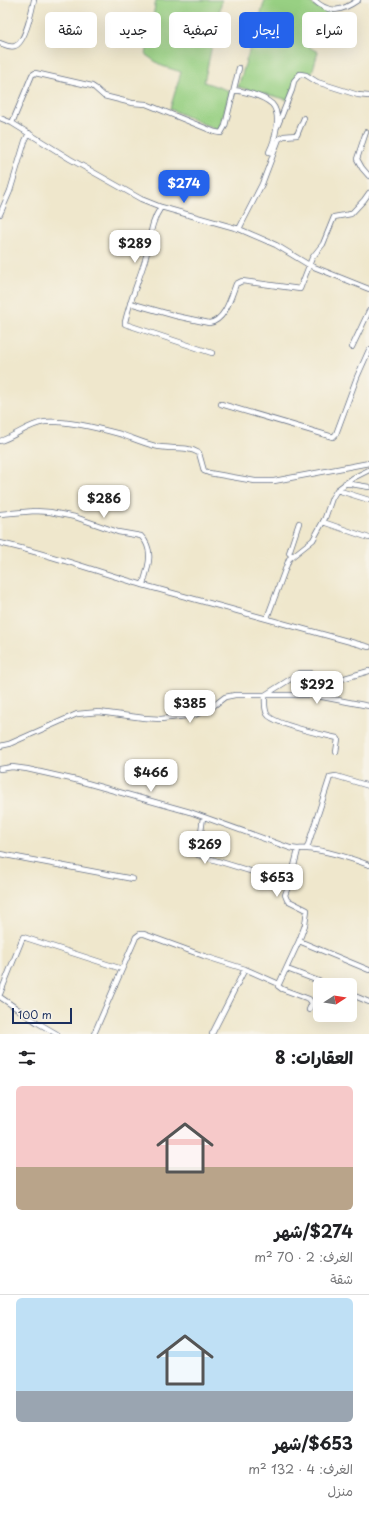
<!DOCTYPE html>
<html lang="ar">
<meta charset="utf-8">
<style>
:root{--surface:#fff;--page:#f2f2f2;--text:#202124;--muted:#757577;--line:#e0e0e0;--accent:#2563eb}
body{margin:0;font-family:"Playpen Sans","Playpen Sans Arabic",sans-serif;background:var(--page);color:var(--text);direction:rtl;height:100vh;display:flex;flex-direction:column;font-size:15px;white-space:nowrap}
*{box-sizing:border-box;margin:0}
p{font-size:13px;color:var(--muted)}
.icon{flex:none;width:22px;height:22px;fill:none;stroke:currentColor;stroke-width:2;stroke-linecap:round;stroke-linejoin:round}
.map{position:relative;height:1034px;overflow:hidden;direction:ltr}
.details{display:flex;flex-direction:column;background:var(--surface);flex:1}
.details>*{flex:none}
.hud{position:absolute;left:12px;top:12px;width:345px;height:36px;direction:rtl;display:flex;gap:8px}
.needle{width:26px;rotate:78deg}
.fabs{position:absolute;left:313px;top:978px;display:grid;gap:8px}
.fabs a{display:grid;place-items:center;width:44px;height:44px;border-radius:6px;background:var(--surface);box-shadow:0 4px 16px #0002;font-size:20px}
.scale{position:absolute;left:12px;bottom:10px;width:60px;box-sizing:border-box;padding-left:4px;border:2px solid #1b2f5e;border-top:0;font-size:11px;line-height:14px;white-space:nowrap;color:#1b2f5e;-webkit-text-stroke:3px #f7f3e8;paint-order:stroke}
.price{position:absolute;translate:-50% -34px;padding:0 9px;border-radius:8px;background:#fff;color:#222;font-size:13px;line-height:26px;filter:drop-shadow(0 1px 2px #0008)}
.price::after{content:'';position:absolute;left:50%;top:24px;width:12px;height:9px;margin-left:-6px;background:inherit;clip-path:polygon(0 0,100% 0,50% 100%)}
.price.on{background:var(--accent);color:#fff}
ul{padding:0;list-style:none}
li{display:grid;align-content:center;gap:8px;height:212px;padding:0 16px}
li+li{border-top:1px solid var(--line)}
li span{display:grid;place-items:center;height:124px;border-radius:6px;color:#555}
li>.icon{margin-inline-start:auto}
span .icon{width:72px;height:72px;fill:#fffc;stroke-width:1}
li b{font-size:17px}
h2{display:flex;justify-content:space-between;align-items:center;height:48px;padding:0 16px;font-size:17px}
.pill{padding:0 14px;border-radius:6px;background:var(--surface);box-shadow:0 4px 16px #0002;font-size:14px;line-height:36px}
.pill.on{background:var(--accent);color:#fff}
.map>svg:first-child{display:block}
</style>
<div class="map">
<svg width="369" height="1034" viewBox="0 0 369 1034">
<rect width="100%" height="100%" fill="#f7f3e8"/>
<filter id="ink" filterUnits="userSpaceOnUse"><feTurbulence type="fractalNoise" baseFrequency=".025" numOctaves="2"/><feDisplacementMap in="SourceGraphic" scale="8" xChannelSelector="R" yChannelSelector="G"/><feConvolveMatrix kernelMatrix="1 2 1 2 8 2 1 2 1" color-interpolation-filters="sRGB"/></filter>
<filter id="wash" filterUnits="userSpaceOnUse"><feTurbulence type="fractalNoise" baseFrequency=".012" numOctaves="4" result="noise"/><feDisplacementMap in="SourceGraphic" scale="16" xChannelSelector="R" yChannelSelector="G"/><feGaussianBlur stdDeviation="0.9" result="paint"/><feColorMatrix in="noise" values="0 0 0 0 0 0 0 0 0 0 0 0 0 0 0 0 0 1.4 0 .05"/><feComposite in="paint" operator="in"/></filter>
<g filter="url(#wash)">
<rect width="100%" height="100%" fill="#efe7cc"/>
<path fill="#98d083" stroke="#5a8070" d="M 156,0 L 222,0 L 204,82 L 230,91 L 219,131 L 170,109 L 181,72 L 162,66 L 146,55 Z
M 265,0 L 308,0 L 313,5 L 332,12 L 319,19 L 307,46 L 318,52 L 311,76 L 299,71 L 289,100 L 238,87 Z"/>
</g>
<g filter="url(#ink)">
<g fill="none" stroke-linecap="round" stroke-linejoin="round">
<g stroke="#656f84" stroke-width="6">
<path id="minor" d="M 314,0 C 330,15 342,11 358,0
M 0,43 C 5,45 10,48 15,46 C 25,43 32,10 34,0
M 234,90 C 247,92 262,95 272,104 C 282,115 275,140 269,152 L 273,153
M 0,118 L 12,123 L 70,159 L 141,199 L 161,207 L 239,229 L 276,245 L 309,265 L 369,289
M 12,123 L 32,75 L 35,73 L 92,86 L 95,88 L 104,96 L 132,103 L 146,104 L 215,132 L 221,133 L 225,126 L 239,68
M 277,127 L 292,90 L 294,81 L 300,74 L 306,75 L 317,82 L 358,95 L 369,96
M 366,132 L 357,159 L 362,168 L 369,176
M 161,207 C 149,225 151,240 145,260 C 139,280 130,300 125,322 L 125,324 L 212,353
M 0,214 L 10,191 L 25,141 L 29,133
M 239,229 L 262,184 L 279,139 L 284,136 L 297,135 L 304,118
M 130,303 L 176,316 L 209,323 C 225,321 231,297 236,284 L 242,281 L 300,289 L 312,258 L 323,244 L 334,217 L 351,214 L 364,200 L 369,193
M 352,347 L 369,311
M 221,404 L 333,437 L 336,434 L 357,377 L 369,350
M 0,441 C 16,436 28,424 45,422 C 67,420 98,428 120,434 C 132,438 143,443 155,446 C 169,450 186,445 199,453 L 204,471 L 209,473 L 255,481 L 274,481 L 369,463
M 345,483 L 369,487
M 337,490 L 369,500
M 0,514 L 35,511 L 50,512 L 75,517 L 118,532 L 141,536 C 155,550 148,568 143,584
M 323,522 L 369,538
M 0,543 C 49,554 95,571 143,585 C 218,606 294,626 369,647
M 292,556 L 289,553 L 299,523
M 267,618 L 289,559 L 313,540 L 325,518 L 332,498 L 337,490 L 353,478 L 369,470
M 0,746 L 9,744 L 77,714 L 99,712 L 144,718 L 161,719 L 195,715 L 212,707 L 225,697 L 235,695 L 265,695 L 300,673 L 310,673 L 338,680 L 369,671
M 336,752 L 338,739 L 337,738 C 324,735 272,724 267,714 C 264,708 265,701 265,695 L 312,695 L 369,706
M 0,769 L 12,767 L 27,769 L 76,780 L 190,812 L 290,848 C 298,850 301,848 308,849 C 329,851 350,858 369,865
M 203,817 L 198,855 L 266,876
M 307,848 L 330,777 L 336,776 L 369,786
M 298,850 L 291,878 L 285,895 L 287,900 L 307,910 L 305,925 L 299,941
M 0,854 L 133,879
M 287,969 L 329,985
M 279,984 L 299,941 L 369,970
M 0,994 L 23,937 L 122,969
M 350,994 L 369,1002
M 0,997 L 38,1023 L 57,1034
M 94,1034 L 136,937 L 140,934 L 144,934 L 204,956 L 245,969
M 212,1034 L 245,969 L 279,984 L 278,986 L 282,989 L 309,999 L 312,1003 L 309,1010"/>
</g>
<use href="#minor" stroke="#fff" stroke-width="4.5"/>
</g>
</g>
</svg>
<div class="fabs">
<a><svg class="needle" viewBox="-14 -14 28 28"><path d="M0-13l5 13h-10z" fill="#e53935"/><path d="M0 13l5-13h-10z" fill="#757577"/></svg></a>
</div>
<div class="scale">100 m</div>
<b class="price on" style="left:184px;top:204px">$274</b>
<b class="price" style="left:135px;top:264px">$289</b>
<b class="price" style="left:104px;top:519px">$286</b>
<b class="price" style="left:317px;top:705px">$292</b>
<b class="price" style="left:190px;top:724px">$385</b>
<b class="price" style="left:151px;top:793px">$466</b>
<b class="price" style="left:205px;top:865px">$269</b>
<b class="price" style="left:277px;top:898px">$653</b>
<div class="hud">
<a class="pill">شراء</a>
<a class="pill on">إيجار</a>
<a class="pill">تصفية</a>
<a class="pill">جديد</a>
<a class="pill">شقة</a>
</div>
</div>
<section class="details">
<h2>العقارات: 8<svg class="icon" aria-label="filters" viewBox="0 0 24 24"><path d="M4 7h16M4 17h16"/><circle cx="9" cy="7" r="2"/><circle cx="15" cy="17" r="2"/></svg></h2>
<ul>
<li><span style="background:linear-gradient(#f6c9c9 65%,#b9a48a 0)"><svg class="icon" aria-label="home" viewBox="0 0 24 24"><path d="M3 11l9-7 9 7M6 9v11h12V9"/></svg></span><div><b>$274/شهر</b><p>الغرف: 2 · 70 m²</p><p>شقة</p></div></li>
<li><span style="background:linear-gradient(#bfe0f5 75%,#9aa5b1 0)"><svg class="icon" aria-label="home" viewBox="0 0 24 24"><path d="M3 11l9-7 9 7M6 9v11h12V9"/></svg></span><div><b>$653/شهر</b><p>الغرف: 4 · 132 m²</p><p>منزل</p></div></li>
</ul>
</section>
